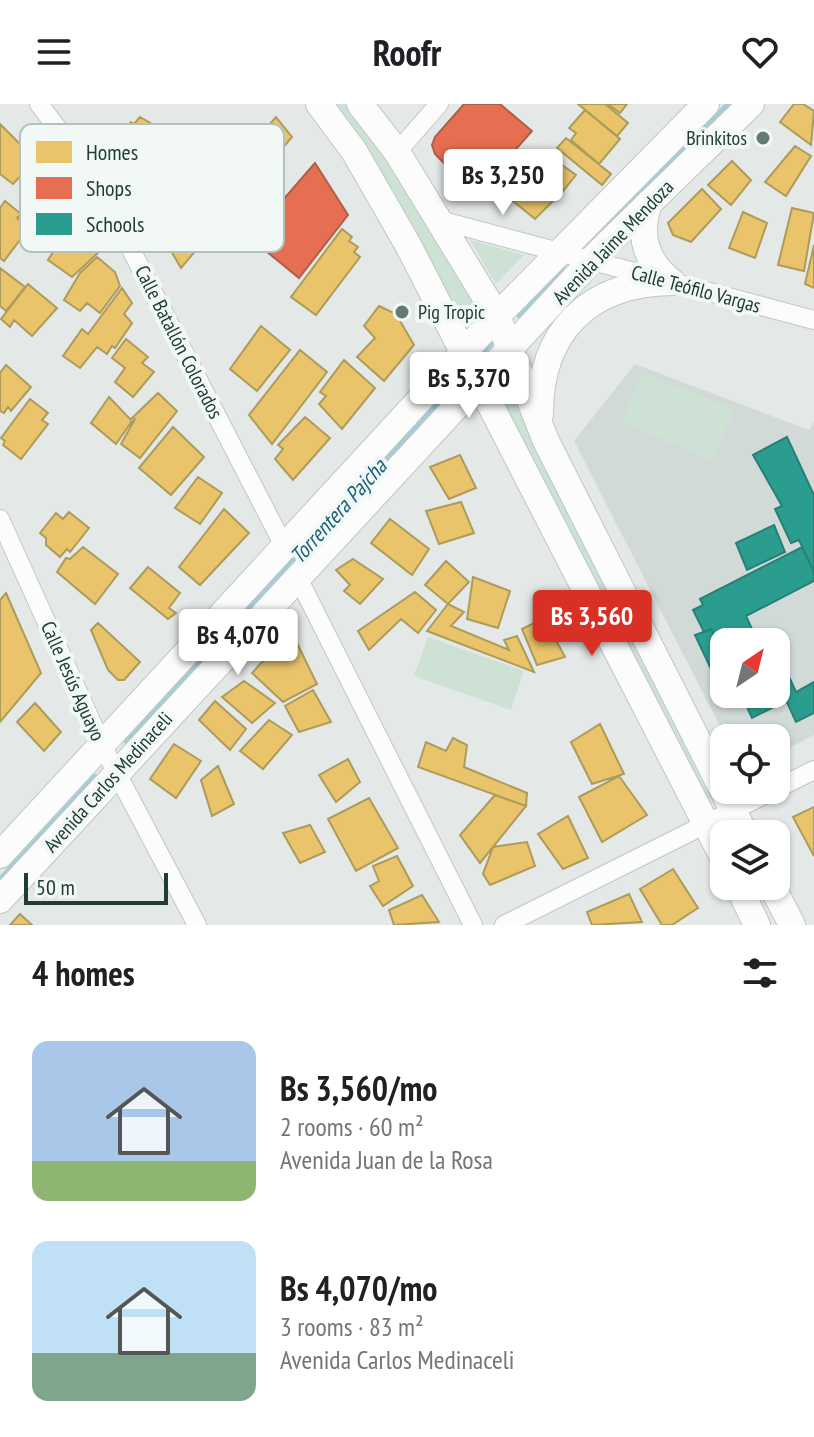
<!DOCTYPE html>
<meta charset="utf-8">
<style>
:root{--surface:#fff;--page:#f2f2f2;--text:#202124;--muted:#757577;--accent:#d93025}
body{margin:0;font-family:"PT Sans Narrow",sans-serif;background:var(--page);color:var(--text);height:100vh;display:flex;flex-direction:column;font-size:30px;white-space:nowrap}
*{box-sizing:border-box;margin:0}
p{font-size:26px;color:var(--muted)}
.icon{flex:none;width:44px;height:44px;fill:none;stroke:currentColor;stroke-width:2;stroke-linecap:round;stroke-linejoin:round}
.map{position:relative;height:821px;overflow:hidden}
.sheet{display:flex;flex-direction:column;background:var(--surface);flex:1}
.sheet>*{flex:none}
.needle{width:52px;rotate:35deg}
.controls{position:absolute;left:710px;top:524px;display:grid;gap:16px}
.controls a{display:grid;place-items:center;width:80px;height:80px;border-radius:16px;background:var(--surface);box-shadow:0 2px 6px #0004;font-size:40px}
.scale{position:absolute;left:24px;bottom:20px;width:144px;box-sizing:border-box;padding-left:8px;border:4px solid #213c37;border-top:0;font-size:22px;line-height:28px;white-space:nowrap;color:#213c37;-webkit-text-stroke:6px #f1f8f5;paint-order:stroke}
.price{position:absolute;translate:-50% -68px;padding:0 18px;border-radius:8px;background:#fff;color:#222;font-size:26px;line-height:52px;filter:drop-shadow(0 2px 4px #0008)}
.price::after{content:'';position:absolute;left:50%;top:48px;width:24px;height:18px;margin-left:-12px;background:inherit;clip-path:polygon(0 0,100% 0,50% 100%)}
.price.on{background:var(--accent);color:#fff}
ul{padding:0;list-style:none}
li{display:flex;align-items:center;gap:24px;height:200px;padding:0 32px}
li span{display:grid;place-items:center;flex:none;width:224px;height:160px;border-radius:16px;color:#555}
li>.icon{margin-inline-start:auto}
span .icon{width:96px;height:96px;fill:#fffc;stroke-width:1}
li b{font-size:34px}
h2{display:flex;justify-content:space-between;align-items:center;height:96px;padding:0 32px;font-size:34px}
header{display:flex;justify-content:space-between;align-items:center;height:104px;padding:0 32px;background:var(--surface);font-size:36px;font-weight:600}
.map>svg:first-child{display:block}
</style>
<header><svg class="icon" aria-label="menu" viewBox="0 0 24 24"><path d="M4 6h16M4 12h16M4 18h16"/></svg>Roofr<svg class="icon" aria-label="heart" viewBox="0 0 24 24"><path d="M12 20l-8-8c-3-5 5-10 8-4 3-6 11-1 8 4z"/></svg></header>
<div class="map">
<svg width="814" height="821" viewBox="0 0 814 821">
<rect width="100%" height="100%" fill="#e4e9e7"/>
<path fill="#d1dad7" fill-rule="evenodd" d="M 635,260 L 809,326 L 814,318 L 814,631 L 776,651 L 776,634 L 726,634 L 574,337 ZM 724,538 L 776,538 L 776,590 L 724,590 Z"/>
<path fill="#cde2d4" d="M 335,0 L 345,0 L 376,41 L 476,203 L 461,219 L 395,89 Z
M 470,136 L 524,151 L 496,180 Z
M 642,268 L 734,305 L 713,356 L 622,319 Z
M 512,280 L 534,341 L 711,694 L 704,697 L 499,295 Z
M 428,533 L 524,567 L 511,606 L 414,572 Z"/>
<path fill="#e9c46a" stroke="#ad9b5b" stroke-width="2" d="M 578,0 L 605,0 L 628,19 L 617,32 Z
M 608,0 L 627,0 L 620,9 Z
M 794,0 L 803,0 L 814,7 L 811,41 L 780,18 Z
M 585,6 L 620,35 L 599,60 L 571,36 L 576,29 L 569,24 Z
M 140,13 L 152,20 L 131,49 L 115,38 L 131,18 L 134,20 Z
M 276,13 L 292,33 L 256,76 L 239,55 Z
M 0,20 L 36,56 L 13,80 L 0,70 Z
M 566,34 L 611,70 L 602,81 L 557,44 Z
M 795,42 L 811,52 L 786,92 L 765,78 Z
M 511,56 L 529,70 L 506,98 L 489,82 Z
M 545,57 L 557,66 L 562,61 L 576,71 L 563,87 L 538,67 Z
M 732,57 L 751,76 L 731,101 L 708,81 Z
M 227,68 L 245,88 L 181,164 L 167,140 Z
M 541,69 L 563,87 L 535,115 L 513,97 L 531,73 L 535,76 Z
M 702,85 L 721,105 L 691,138 L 673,131 L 668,119 Z
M 5,97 L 21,110 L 17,114 L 29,124 L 4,157 L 0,154 L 0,104 Z
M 792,104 L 814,109 L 804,167 L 778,161 Z
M 743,108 L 767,119 L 755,154 L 729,144 Z
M 69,123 L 76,127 L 79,123 L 95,135 L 92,140 L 100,147 L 72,173 L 48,156 Z
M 342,125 L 352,133 L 349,137 L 358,143 L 354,148 L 360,153 L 316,211 L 291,193 Z
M 814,141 L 814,184 L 805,180 Z
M 97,153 L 115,168 L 120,182 L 100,209 L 87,199 L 80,207 L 64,196 L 80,169 Z
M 0,164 L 25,183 L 6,207 L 0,202 Z
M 28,180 L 57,204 L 32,232 L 14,216 L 10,223 L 1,215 Z
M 122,184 L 132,199 L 124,210 L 132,219 L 115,244 L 112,242 L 107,250 L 97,243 L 80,264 L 63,252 L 82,225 L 88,230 Z
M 379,202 L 396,210 L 414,241 L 384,277 L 357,253 L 375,234 L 364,222 Z
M 261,222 L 290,246 L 257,287 L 230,265 Z
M 126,235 L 148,253 L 142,259 L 154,268 L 133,293 L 115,278 L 125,264 L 112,254 Z
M 300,246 L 327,268 L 272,340 L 249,311 Z
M 344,256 L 375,284 L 342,325 L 319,300 L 326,292 L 320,288 Z
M 6,261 L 31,283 L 11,307 L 8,303 L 4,309 L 0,307 L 0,269 Z
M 158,289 L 177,307 L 140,354 L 121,340 L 135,315 L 132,314 Z
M 109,293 L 132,317 L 116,340 L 91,319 Z
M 30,295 L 48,309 L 42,316 L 48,320 L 21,355 L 3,341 L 5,337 L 1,334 Z
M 305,313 L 330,334 L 293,376 L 275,355 L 283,345 L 278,341 Z
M 173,323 L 204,353 L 171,391 L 139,364 Z
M 460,351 L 476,384 L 449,395 L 430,363 Z
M 198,373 L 222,389 L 200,420 L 175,404 Z
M 461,398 L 474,429 L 439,440 L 426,407 Z
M 224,405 L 249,429 L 200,481 L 179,463 Z
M 69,408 L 89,424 L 70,448 L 67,445 L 60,453 L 46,441 L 46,434 L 40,429 L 56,409 L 63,415 Z
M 390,415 L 429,445 L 412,471 L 371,439 Z
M 83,443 L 118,470 L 95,500 L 57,468 L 66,454 L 70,455 Z
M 353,455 L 383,475 L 360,500 L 344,487 L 350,481 L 336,466 Z
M 446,457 L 469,478 L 448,500 L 425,481 Z
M 148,463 L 180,489 L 169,504 L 176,509 L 168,515 L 130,484 Z
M 473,473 L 510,487 L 498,524 L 467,515 Z
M 415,488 L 436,506 L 418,529 L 401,515 L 369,546 L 358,527 Z
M 6,489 L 41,569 L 0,618 L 0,496 Z
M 448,500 L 464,508 L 451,522 L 509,546 L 504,536 L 517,532 L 534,568 L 427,527 Z
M 544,514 L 565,553 L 537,561 L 522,525 Z
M 98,519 L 140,558 L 124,576 L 118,576 L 108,566 L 91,526 Z
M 287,531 L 293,531 L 317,580 L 283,598 L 252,569 Z
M 244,577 L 275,599 L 252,619 L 222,593 Z
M 313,586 L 331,618 L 299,628 L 285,602 Z
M 215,597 L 246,625 L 230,646 L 199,616 Z
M 35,599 L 61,628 L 44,647 L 17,618 Z
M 269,616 L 292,631 L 263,665 L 240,647 Z
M 600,620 L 624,670 L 592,680 L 571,638 Z
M 453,634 L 467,641 L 464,663 L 527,689 L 526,702 L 418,663 L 426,638 L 446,647 Z
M 174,640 L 201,657 L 176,694 L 150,675 Z
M 348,655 L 360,678 L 336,698 L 319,671 Z
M 218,662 L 234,700 L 212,712 L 201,676 Z
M 619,672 L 647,711 L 602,738 L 579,693 Z
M 495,691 L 526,702 L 480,759 L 460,731 Z
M 369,694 L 398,744 L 356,767 L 328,715 Z
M 814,703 L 814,752 L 793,713 Z
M 568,712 L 588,754 L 563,765 L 538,730 Z
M 310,721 L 325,748 L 300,759 L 283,729 Z
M 527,738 L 535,762 L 490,781 L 483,770 L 493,743 Z
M 397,752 L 413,782 L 383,802 L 370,782 L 379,777 L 373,762 Z
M 673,765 L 698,804 L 672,821 L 662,821 L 640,785 Z
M 629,790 L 642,818 L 592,821 L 587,808 Z
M 422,791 L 439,818 L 394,821 L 389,806 Z
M 20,810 L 32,821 L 10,821 Z"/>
<path fill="#e76f51" stroke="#ac6049" stroke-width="2" d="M 464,0 L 500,0 L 532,27 L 475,91 L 435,50 L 432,41 L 435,33 Z
M 315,59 L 348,111 L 299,174 L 250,134 Z"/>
<path fill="#2a9d8f" stroke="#278075" stroke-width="2" d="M 787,333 L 814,391 L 814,468 L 799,436 L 791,439 L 775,405 L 782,402 L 753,351 Z
M 774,421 L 785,448 L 747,466 L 736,439 Z
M 802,443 L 814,468 L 814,477 L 746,512 L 758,538 L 724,538 L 724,553 L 711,525 L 704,528 L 693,506 L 703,501 L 700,495 Z
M 711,525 L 724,553 L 724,590 L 741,590 L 744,596 L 729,603 L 695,531 Z
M 776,575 L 786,597 L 752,614 L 741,590 L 776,590 Z
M 790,575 L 796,588 L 814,578 L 814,609 L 796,618 L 779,581 Z"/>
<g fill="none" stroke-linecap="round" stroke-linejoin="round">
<path stroke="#a4cdd8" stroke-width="6" d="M 589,138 L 729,0
M 519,211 L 563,166
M 478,253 L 492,238
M 127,638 L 452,282
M 0,776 L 95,673"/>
<g stroke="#c1c6c4" stroke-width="20">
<path id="minor" d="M 39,0 L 92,70 L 284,442
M 397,48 L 439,0
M 439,116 L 814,216
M 0,415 L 102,641 L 197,821
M 297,472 L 473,821
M 776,685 L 814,666
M 504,821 L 774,686"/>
</g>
<g stroke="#bfc6c4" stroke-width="28">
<path id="secondary" d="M 319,0 L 354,47 L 408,141 L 724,755
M 360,0 L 397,48 L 497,212 L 546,337 L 745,730
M 649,99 C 638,131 645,157 672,178
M 540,310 C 540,227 589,179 672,178
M 0,751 L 497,212 L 706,0
M 738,782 L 757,821
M 772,782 L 792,821
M 0,796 L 600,147 L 751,0"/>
</g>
<use href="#minor" stroke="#fbfcfb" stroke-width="18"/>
<use href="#secondary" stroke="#fbfcfb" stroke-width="26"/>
</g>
<g fill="#657975" stroke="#f1f8f5" stroke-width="3">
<circle cx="763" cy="34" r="8"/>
<circle cx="402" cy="208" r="8"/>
</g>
<g text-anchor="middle" stroke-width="8" stroke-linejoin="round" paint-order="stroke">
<g font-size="20" fill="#213c37" stroke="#f1f8f5" text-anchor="end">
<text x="747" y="41">Brinkitos</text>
<text x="418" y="215" text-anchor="start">Pig Tropic</text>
</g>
<g font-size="20" fill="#213c37" stroke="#f1f8f5">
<text transform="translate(613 138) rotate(-46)" y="7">Avenida Jaime Mendoza</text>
<text transform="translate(696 185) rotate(15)" y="7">Calle Teófilo Vargas</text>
<text transform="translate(179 238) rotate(63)" y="7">Calle Batallón Colorados</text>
<text transform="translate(73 577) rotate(66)" y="7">Calle Jesús Aguayo</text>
<text transform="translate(108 678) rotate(-48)" y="7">Avenida Carlos Medinaceli</text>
</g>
<g font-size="22" font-style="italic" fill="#1c6278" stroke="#f1f8f5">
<text transform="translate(338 407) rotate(-48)" y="8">Torrentera Pajcha</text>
</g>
</g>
<rect x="20" y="20" width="264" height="128" rx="12" fill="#f1f8f5" stroke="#b3c0bc" stroke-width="2"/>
<rect x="36" y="37" width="36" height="22" fill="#e9c46a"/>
<rect x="36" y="73" width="36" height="22" fill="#e76f51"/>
<rect x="36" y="109" width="36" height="22" fill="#2a9d8f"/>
<g font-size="22" fill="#213c37">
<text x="86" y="56">Homes</text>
<text x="86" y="92">Shops</text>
<text x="86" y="128">Schools</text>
</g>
</svg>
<div class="controls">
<a><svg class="needle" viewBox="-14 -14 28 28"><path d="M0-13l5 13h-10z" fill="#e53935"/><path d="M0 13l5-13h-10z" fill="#757577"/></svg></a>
<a><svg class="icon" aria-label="locate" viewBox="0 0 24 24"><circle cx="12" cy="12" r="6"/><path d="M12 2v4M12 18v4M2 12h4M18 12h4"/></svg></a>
<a><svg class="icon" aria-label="layers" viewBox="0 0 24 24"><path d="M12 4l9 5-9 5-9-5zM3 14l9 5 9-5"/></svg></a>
</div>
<div class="scale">50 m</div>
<b class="price" style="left:503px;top:113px">Bs 3,250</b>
<b class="price" style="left:469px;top:316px">Bs 5,370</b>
<b class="price on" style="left:592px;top:554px">Bs 3,560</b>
<b class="price" style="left:238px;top:573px">Bs 4,070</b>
</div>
<section class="sheet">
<h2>4 homes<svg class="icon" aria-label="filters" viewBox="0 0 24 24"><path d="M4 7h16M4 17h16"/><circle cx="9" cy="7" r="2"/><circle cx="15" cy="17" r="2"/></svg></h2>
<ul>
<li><span style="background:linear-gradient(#a9c7e8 75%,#8fb573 0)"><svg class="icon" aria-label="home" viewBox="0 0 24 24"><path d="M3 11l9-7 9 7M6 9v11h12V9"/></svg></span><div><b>Bs 3,560/mo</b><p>2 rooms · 60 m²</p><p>Avenida Juan de la Rosa</p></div></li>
<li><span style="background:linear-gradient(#bfe0f5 70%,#7fa58c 0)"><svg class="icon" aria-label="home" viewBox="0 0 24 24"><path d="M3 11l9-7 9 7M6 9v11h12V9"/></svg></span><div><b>Bs 4,070/mo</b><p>3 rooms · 83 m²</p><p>Avenida Carlos Medinaceli</p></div></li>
</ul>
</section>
